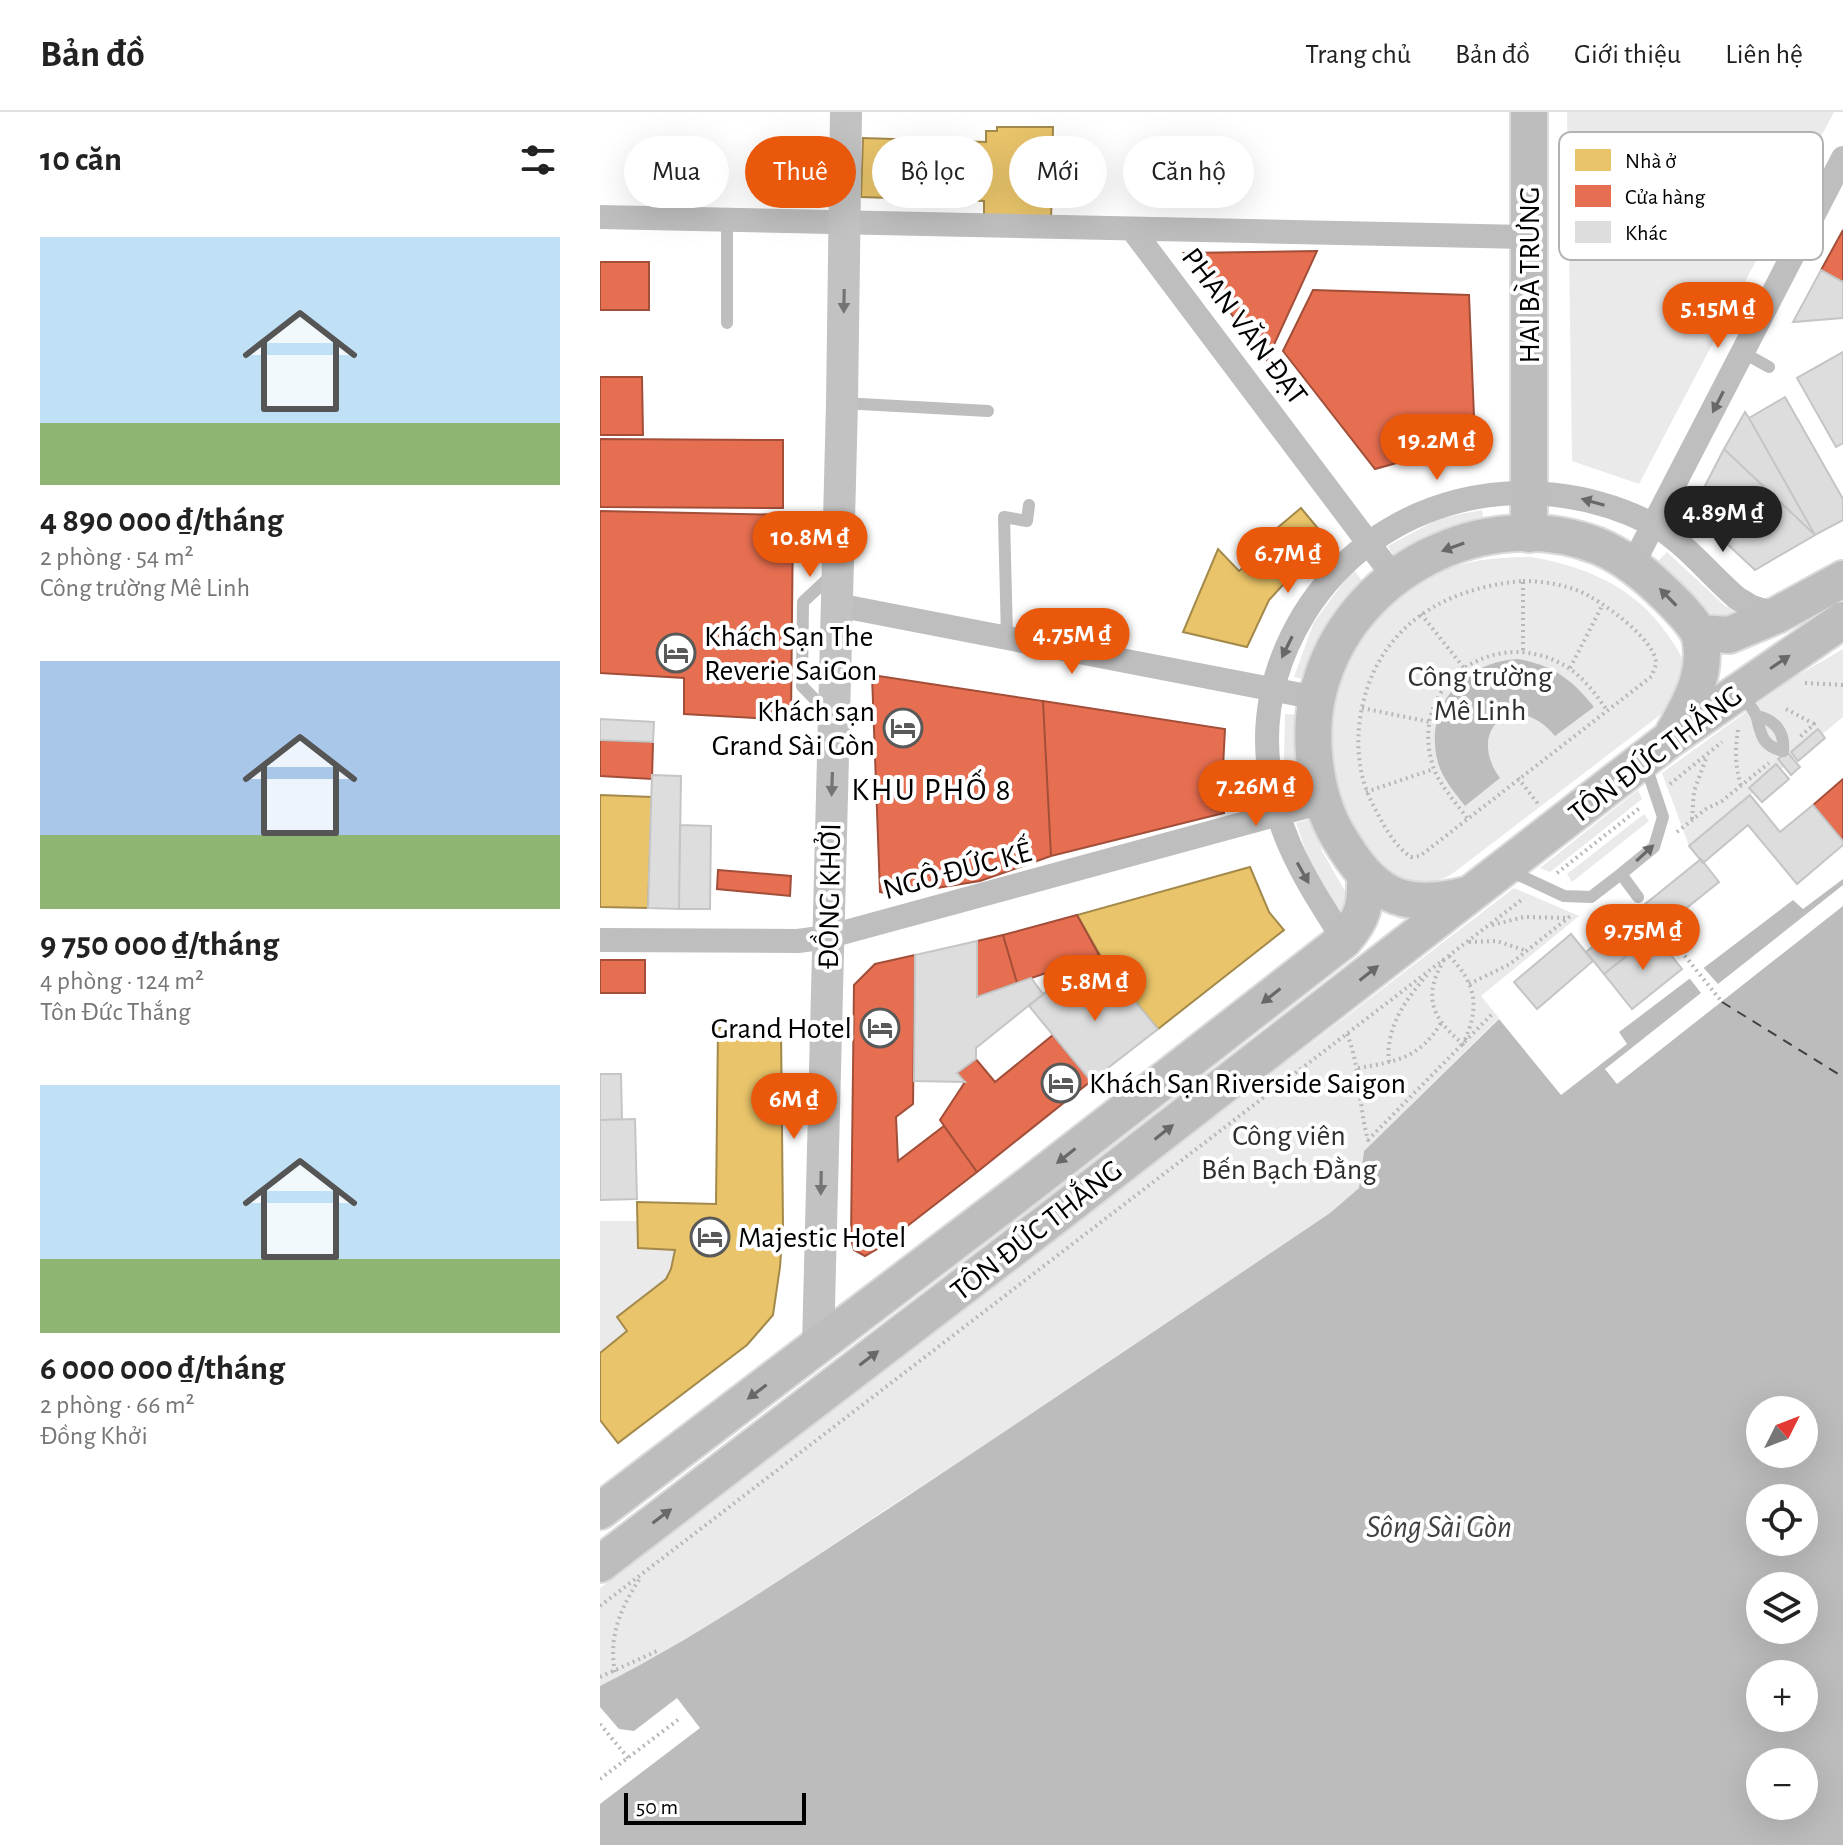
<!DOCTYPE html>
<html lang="vi">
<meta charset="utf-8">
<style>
:root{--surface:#fff;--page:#f6f6f6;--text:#222;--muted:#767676;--line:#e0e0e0;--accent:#ea580c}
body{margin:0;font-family:"Alegreya Sans",sans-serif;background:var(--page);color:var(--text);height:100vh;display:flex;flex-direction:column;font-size:30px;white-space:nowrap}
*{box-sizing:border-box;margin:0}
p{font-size:26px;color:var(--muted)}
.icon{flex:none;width:44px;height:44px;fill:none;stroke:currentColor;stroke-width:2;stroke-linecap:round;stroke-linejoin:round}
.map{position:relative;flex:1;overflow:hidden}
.sheet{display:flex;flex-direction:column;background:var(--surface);width:600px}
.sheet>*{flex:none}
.top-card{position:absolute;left:24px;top:24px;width:760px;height:72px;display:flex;gap:16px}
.needle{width:52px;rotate:48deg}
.fabs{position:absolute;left:1146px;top:1284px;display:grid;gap:16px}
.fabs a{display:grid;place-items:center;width:72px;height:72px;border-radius:50%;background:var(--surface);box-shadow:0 8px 32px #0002;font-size:40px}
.scale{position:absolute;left:24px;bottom:20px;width:182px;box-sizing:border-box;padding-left:8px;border:4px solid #000;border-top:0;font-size:22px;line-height:28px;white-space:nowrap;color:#000;-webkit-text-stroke:6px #fff;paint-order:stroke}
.price{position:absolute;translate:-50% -68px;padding:0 18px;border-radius:28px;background:var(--accent);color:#fff;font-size:26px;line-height:52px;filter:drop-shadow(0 2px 4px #0008)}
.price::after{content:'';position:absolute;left:50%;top:48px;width:24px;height:18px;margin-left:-12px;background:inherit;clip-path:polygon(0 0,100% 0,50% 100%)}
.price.current{background:#222;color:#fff}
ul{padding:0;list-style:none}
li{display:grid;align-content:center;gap:16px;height:424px;padding:0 40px}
li span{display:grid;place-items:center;height:248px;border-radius:0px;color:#555}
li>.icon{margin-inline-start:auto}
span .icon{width:144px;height:144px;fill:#fffc;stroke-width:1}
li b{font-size:34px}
h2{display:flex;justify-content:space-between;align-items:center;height:96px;padding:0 40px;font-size:34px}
.pill{padding:0 28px;border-radius:36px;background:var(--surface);box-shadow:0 8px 32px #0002;font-size:28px;line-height:72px}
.pill.current{background:var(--accent);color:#fff}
header{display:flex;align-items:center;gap:48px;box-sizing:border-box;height:112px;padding:0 40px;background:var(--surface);border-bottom:2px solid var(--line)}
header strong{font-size:38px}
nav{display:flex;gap:44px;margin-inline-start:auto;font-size:28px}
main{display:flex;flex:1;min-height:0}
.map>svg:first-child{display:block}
</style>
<header>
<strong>Bản đồ</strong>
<nav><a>Trang chủ</a><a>Bản đồ</a><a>Giới thiệu</a><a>Liên hệ</a></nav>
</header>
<main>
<section class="sheet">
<h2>10 căn<svg class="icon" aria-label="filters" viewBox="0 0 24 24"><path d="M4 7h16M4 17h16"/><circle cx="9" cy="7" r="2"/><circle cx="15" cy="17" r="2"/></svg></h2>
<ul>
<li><span style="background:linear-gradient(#bfe0f5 75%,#8fb573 0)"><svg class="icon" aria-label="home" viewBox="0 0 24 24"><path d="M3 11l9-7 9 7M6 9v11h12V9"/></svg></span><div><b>4 890 000 ₫/tháng</b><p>2 phòng · 54 m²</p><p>Công trường Mê Linh</p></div></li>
<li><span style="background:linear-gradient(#a9c7e8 70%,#8fb573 0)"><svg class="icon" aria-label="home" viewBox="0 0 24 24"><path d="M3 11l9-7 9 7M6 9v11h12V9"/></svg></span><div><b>9 750 000 ₫/tháng</b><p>4 phòng · 124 m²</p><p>Tôn Đức Thắng</p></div></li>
<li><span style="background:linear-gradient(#bfe0f5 70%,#8fb573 0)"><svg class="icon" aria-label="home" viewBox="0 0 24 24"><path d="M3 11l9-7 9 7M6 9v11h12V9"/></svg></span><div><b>6 000 000 ₫/tháng</b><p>2 phòng · 66 m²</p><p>Ðồng Khởi</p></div></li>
</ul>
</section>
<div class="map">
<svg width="1243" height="1733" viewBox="0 0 1243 1733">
<rect width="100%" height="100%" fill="#fff"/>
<path fill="#eaeaea" d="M 967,0 L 1234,0 L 1039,372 L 972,349 Z
M 882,398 L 885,414 L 795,448 L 788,434 L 840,406 Z
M 1067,440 L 1125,494 L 1147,502 L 1128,508 L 1110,501 L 1058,449 Z
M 931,445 C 985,454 1035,475 1067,522 C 1074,532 1083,543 1084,555 C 1084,572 1073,587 1064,600 L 852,762 C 839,769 820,777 805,771 C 785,764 769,741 758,723 C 702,636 739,505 835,462 C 866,448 897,445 931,445 Z
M 753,457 L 764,471 L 709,568 L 694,565 L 714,510 Z
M 1243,537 L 1243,605 L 1089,734 L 1062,661 L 1190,568 Z
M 685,602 L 701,603 L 706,682 L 690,685 L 684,645 Z
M 1038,678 L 1042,687 L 950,760 L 940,756 Z
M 1044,702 L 1049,709 L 972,770 L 967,762 Z
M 711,706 L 722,739 L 749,786 L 740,805 L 710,751 L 696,711 Z
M 914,776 L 979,804 L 881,884 L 899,906 L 764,1039 L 759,1076 L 730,1101 C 583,1200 436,1299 288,1396 C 193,1459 101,1523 0,1574 L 0,1476 Z
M 0,1109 L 37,1109 L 38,1136 L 75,1138 L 71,1157 L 66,1167 L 27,1219 L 0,1241 Z"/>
<path fill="#bcbcbc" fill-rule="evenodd" d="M 918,547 C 953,553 973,568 994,595 L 955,624 C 916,576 864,617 900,666 L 865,694 C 855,681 843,667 838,651 C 823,594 864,550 918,547 Z
M 1243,767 L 1243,1733 L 0,1733 L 0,1574 C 101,1523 193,1459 288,1397 C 436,1299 583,1200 730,1101 L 759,1076 L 764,1039 L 899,907 L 961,983 L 1027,932 L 1019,920 L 1039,905 L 1193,788 L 1203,797 ZM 1160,1298 L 1204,1298 L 1204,1342 L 1160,1342 ZM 1160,1386 L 1204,1386 L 1204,1430 L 1160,1430 ZM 1160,1474 L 1204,1474 L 1204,1518 L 1160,1518 ZM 1160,1562 L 1204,1562 L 1204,1606 L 1160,1606 ZM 1160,1650 L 1204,1650 L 1204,1694 L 1160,1694 Z"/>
<path fill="#fff" d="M 1243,773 L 1243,794 L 1017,972 L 1005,957 L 1101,881 L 1087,863 L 1101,853 L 1118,872 Z
M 77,1586 L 100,1616 L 0,1692 L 0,1595 L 19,1617 L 34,1619 Z"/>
<path fill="#e9c46a" stroke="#a3894a" stroke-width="2" d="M 397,15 L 453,15 L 451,109 L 384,107 L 384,89 L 261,85 L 263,26 L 386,30 L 386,19 L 397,19 Z
M 701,396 L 726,426 L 669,488 L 647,535 L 583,520 L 618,437 L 639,459 L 670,433 L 664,427 Z
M 0,683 L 52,685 L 48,796 L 0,795 Z
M 650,755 L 669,800 L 684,818 L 558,917 L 508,857 L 477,803 Z
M 118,916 L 181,918 L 183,1114 L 180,1155 L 173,1203 L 147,1233 L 18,1331 L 0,1308 L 0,1241 L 27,1219 L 17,1205 L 66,1167 L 71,1157 L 75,1138 L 38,1136 L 37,1090 L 116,1092 Z"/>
<path fill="#e76f51" stroke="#a24e39" stroke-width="2" d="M 1243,118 L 1243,170 L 1221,158 Z
M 717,139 L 667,248 L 584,141 Z
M 0,150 L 49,150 L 49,198 L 0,198 Z
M 713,178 L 869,183 L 875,329 L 775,357 L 683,239 Z
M 0,265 L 42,265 L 43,323 L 0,323 Z
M 0,327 L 183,328 L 183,396 L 0,395 Z
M 0,399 L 193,403 L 191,608 L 84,602 L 84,566 L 0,561 Z
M 272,563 L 443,589 L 451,744 L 380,769 L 293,783 L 280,780 Z
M 443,589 L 625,617 L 622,674 L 624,701 L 451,744 Z
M 0,628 L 53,630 L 52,667 L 0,664 Z
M 1243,667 L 1243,729 L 1213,693 Z
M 118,758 L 191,764 L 190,784 L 117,777 Z
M 477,803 L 499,843 L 417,871 L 403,823 Z
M 403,823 L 417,871 L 377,885 L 377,829 Z
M 315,843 L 313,992 L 296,1005 L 298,1049 L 344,1014 L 377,1060 L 279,1136 L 265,1144 L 254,1138 L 251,1127 L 254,873 L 275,852 Z
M 0,848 L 45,848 L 45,881 L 0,881 Z
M 453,923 L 491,969 L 377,1060 L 340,1008 L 365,970 L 357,961 L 376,947 L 395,970 Z"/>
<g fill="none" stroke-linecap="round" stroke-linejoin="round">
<path stroke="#414141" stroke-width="2" stroke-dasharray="10 8" stroke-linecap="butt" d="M 1122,890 L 1243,965"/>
</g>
<path fill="#ddd" stroke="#c5c5c5" stroke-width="2" d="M 1221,158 L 1243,170 L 1243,206 L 1193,210 Z
M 1243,240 L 1243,331 L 1236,335 L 1197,266 Z
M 1185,285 L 1243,387 L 1243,408 L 1215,423 L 1149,306 Z
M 1145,300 L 1149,306 L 1215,423 L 1124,337 Z
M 1124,337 L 1215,423 L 1155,458 L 1092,399 Z
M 0,607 L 54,610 L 53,630 L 0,628 Z
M 1218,617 L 1225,626 L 1198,649 L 1191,640 Z
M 1187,640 L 1200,655 L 1191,663 L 1178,647 Z
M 1176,652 L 1189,667 L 1162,690 L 1149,676 Z
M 52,663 L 81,664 L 79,797 L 48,796 Z
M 1150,683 L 1180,720 L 1213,693 L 1243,729 L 1243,733 L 1197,772 L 1148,713 L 1103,751 L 1089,734 Z
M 80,713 L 111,714 L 110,797 L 79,797 Z
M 1101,747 L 1119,770 L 1004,862 L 986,840 Z
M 971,822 L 993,849 L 937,897 L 914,870 Z
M 1054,822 L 1082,857 L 1032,897 L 1004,862 Z
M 377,829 L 377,885 L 431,866 L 443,882 L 376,936 L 376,947 L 357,961 L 365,970 L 314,969 L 315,843 Z
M 508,857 L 558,917 L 491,969 L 429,894 L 452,875 L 466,892 Z
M 0,962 L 21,962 L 22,1007 L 0,1008 Z
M 35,1007 L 37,1087 L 0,1088 L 0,1008 Z"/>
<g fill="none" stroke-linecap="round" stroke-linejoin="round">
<g stroke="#dbdbdb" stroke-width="40">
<path id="primary" d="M 929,422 L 929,0
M 1100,521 L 1129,523 L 1177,503 L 1243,467
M 867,783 C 799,800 772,781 738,724 C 714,683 707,623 719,577 C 749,460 885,390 998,434 C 1022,444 1040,458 1058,475 C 1069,485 1097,512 1100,525 C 1108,561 1090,592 1073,622
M 0,1399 L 424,1077 L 744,828 C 763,806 766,793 765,764
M 0,1452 L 450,1108 L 1070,627 L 1243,508"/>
</g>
<path stroke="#b8b8b8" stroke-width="4" stroke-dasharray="2 4" stroke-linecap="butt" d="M 923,469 C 942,469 960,472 979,479 C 999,487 1057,528 1056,552 C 1055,556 1053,560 1052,564 L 820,744 L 811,745 C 793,733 782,710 772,691 C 759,665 756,636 760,607 C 773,519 839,476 923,469 Z
M 923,470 L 923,539
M 821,502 L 864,556
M 970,556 L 1003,492
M 1205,571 L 1243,573
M 762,596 L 830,610
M 1186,597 L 1214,612 L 1200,625
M 1138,618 C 1135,638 1135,654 1141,674
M 918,666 L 938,692
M 1070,672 L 1122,630
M 766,680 L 834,657
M 867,706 C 855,689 839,673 833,654 C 806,570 899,509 970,557 C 985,567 996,583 1007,598
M 1092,707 L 1094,679 L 1107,644
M 1077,720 L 1106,697 L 1122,689 L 1169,651
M 957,761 L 1041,695
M 1047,797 L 1122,890
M 892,813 L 924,805 L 968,806
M 869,830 L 897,829 L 927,839
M 844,848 C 822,885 832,906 863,932 C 880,896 877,872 849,844
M 869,872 L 910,852 L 973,802
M 747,922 C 761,956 758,993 768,1028 L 894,900
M 789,950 C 785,916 806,887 827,863
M 758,956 C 795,950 820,946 841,911
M 0,1494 L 924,786
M 15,1560 C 8,1525 21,1494 41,1465
M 0,1565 L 57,1539
M 0,1612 L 28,1646
M 0,1667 L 79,1607"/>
<path stroke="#bebebe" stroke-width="12" d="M 127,211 L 127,108
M 1144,241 L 1169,255
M 242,291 L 388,299
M 407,526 L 404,405 L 427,409 L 429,393
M 1142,584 C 1147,590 1155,598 1157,606 C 1161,624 1163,634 1183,639 C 1185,620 1175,608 1157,604
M 227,600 L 202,574 L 203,490 L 233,462
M 908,758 L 964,784 L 991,785 L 1021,762 L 1054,735 L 1063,705 L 1045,651
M 1021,762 L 1038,785"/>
<path stroke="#bebebe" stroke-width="24" d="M 0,105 L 928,125
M 532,117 L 794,465
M 1033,452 L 1243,46
M 237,493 L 717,586
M 0,828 L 198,829 L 227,825 L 723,690
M 744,828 C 701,761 668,710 667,628 C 667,582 681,540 704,502 C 778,383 927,350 1050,411 C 1081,426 1110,463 1137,486 L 1152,495 L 1177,503"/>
<path stroke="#c2c2c2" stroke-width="32" d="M 218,1233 L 242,291 L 246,0"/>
<use href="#primary" stroke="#bdbdbd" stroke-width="36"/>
</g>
<defs><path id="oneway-solid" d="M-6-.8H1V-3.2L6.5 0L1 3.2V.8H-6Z" transform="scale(2)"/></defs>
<g fill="#747474">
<use href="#oneway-solid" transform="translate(244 189) rotate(91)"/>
<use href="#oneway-solid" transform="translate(232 672) rotate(92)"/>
<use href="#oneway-solid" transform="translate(221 1071) rotate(91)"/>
</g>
<g fill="#686868">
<use href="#oneway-solid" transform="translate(1118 290) rotate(117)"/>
<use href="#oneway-solid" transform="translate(993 390) rotate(-164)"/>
<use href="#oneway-solid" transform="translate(853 435) rotate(160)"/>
<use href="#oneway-solid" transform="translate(1068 485) rotate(-134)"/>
<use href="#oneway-solid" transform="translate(687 535) rotate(116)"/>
<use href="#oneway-solid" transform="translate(1180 550) rotate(-34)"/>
<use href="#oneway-solid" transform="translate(1045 741) rotate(-43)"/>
<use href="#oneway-solid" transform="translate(703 761) rotate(61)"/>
<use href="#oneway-solid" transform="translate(769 861) rotate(-38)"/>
<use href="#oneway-solid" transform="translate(671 884) rotate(142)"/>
<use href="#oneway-solid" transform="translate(564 1020) rotate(-38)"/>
<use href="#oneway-solid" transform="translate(466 1044) rotate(142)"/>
<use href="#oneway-solid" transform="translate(269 1246) rotate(-37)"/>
<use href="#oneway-solid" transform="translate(157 1280) rotate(143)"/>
<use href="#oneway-solid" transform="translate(62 1404) rotate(-37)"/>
</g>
<defs>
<g id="hotel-ring" transform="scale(2)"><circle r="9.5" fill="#fff" stroke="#595959" stroke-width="1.5"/><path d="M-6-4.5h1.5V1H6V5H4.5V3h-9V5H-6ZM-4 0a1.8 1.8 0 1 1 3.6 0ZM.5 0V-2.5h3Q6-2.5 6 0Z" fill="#595959"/></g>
</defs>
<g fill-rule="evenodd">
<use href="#hotel-ring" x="76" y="541"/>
<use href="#hotel-ring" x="303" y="616"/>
<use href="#hotel-ring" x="280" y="916"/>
<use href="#hotel-ring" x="461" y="971"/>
<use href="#hotel-ring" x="110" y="1125"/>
</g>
<g text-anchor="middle" stroke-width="8" stroke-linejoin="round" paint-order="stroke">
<g font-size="30" fill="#000" stroke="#fff">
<text transform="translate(929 163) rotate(-90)" y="10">HAI BÀ TRƯNG</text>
<text transform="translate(645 214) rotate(53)" y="10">PHAN VĂN ÐẠT</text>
<text transform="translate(1055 642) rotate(-37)" y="10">TÔN ĐỨC THẮNG</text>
<text transform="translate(357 758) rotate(-15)" y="10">NGÔ ÐỨC KẾ</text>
<text transform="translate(229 784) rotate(-89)" y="10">ÐỒNG KHỞI</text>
<text transform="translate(436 1118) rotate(-38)" y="10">TÔN ÐỨC THẮNG</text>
</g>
<g font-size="30" fill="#000" stroke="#fff" text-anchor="start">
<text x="104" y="534">Khách Sạn The<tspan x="104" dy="34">Reverie SaiGon</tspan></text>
<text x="275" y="609" text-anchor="end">Khách sạn<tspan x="275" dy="34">Grand Sài Gòn</tspan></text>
<text x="252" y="926" text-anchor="end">Grand Hotel</text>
<text x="489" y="981">Khách Sạn Riverside Saigon</text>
<text x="138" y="1135">Majestic Hotel</text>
</g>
<g font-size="30" fill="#303030" stroke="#fff">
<text x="880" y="574">Công trường<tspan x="880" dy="34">Mê Linh</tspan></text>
<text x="689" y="1033">Công viên<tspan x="689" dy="34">Bến Bạch Đằng</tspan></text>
</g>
<g font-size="32" letter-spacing="2" fill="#000" stroke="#fff">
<text x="332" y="688">KHU PHỐ 8</text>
</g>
<g font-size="32" font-style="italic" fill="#414141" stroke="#fff">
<text x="839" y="1425">Sông Sài Gòn</text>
</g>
</g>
<rect x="959" y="20" width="264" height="128" rx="12" fill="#fff" stroke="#b2b2b2" stroke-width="2"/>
<rect x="975" y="37" width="36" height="22" fill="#e9c46a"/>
<rect x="975" y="73" width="36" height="22" fill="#e76f51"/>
<rect x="975" y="109" width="36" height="22" fill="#ddd"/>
<g font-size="22" fill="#000">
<text x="1025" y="56">Nhà ở</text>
<text x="1025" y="92">Cửa hàng</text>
<text x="1025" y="128">Khác</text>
</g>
</svg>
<div class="fabs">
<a><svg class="needle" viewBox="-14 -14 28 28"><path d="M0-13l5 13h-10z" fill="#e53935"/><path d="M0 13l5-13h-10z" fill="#767676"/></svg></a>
<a><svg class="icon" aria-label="locate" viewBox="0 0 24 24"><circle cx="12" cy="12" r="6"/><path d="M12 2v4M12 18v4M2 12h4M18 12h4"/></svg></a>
<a><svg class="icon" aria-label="layers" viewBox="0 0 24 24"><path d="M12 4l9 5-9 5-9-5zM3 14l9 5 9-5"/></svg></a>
<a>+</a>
<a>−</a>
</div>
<div class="scale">50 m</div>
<b class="price" style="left:1118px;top:238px">5.15M ₫</b>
<b class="price" style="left:837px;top:370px">19.2M ₫</b>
<b class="price current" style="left:1123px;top:442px">4.89M ₫</b>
<b class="price" style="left:210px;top:467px">10.8M ₫</b>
<b class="price" style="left:688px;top:483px">6.7M ₫</b>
<b class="price" style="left:472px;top:564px">4.75M ₫</b>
<b class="price" style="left:656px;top:716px">7.26M ₫</b>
<b class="price" style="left:1043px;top:860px">9.75M ₫</b>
<b class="price" style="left:495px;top:911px">5.8M ₫</b>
<b class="price" style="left:194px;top:1029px">6M ₫</b>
<div class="top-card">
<a class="pill">Mua</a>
<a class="pill current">Thuê</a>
<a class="pill">Bộ lọc</a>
<a class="pill">Mới</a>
<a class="pill">Căn hộ</a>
</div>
</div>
</main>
